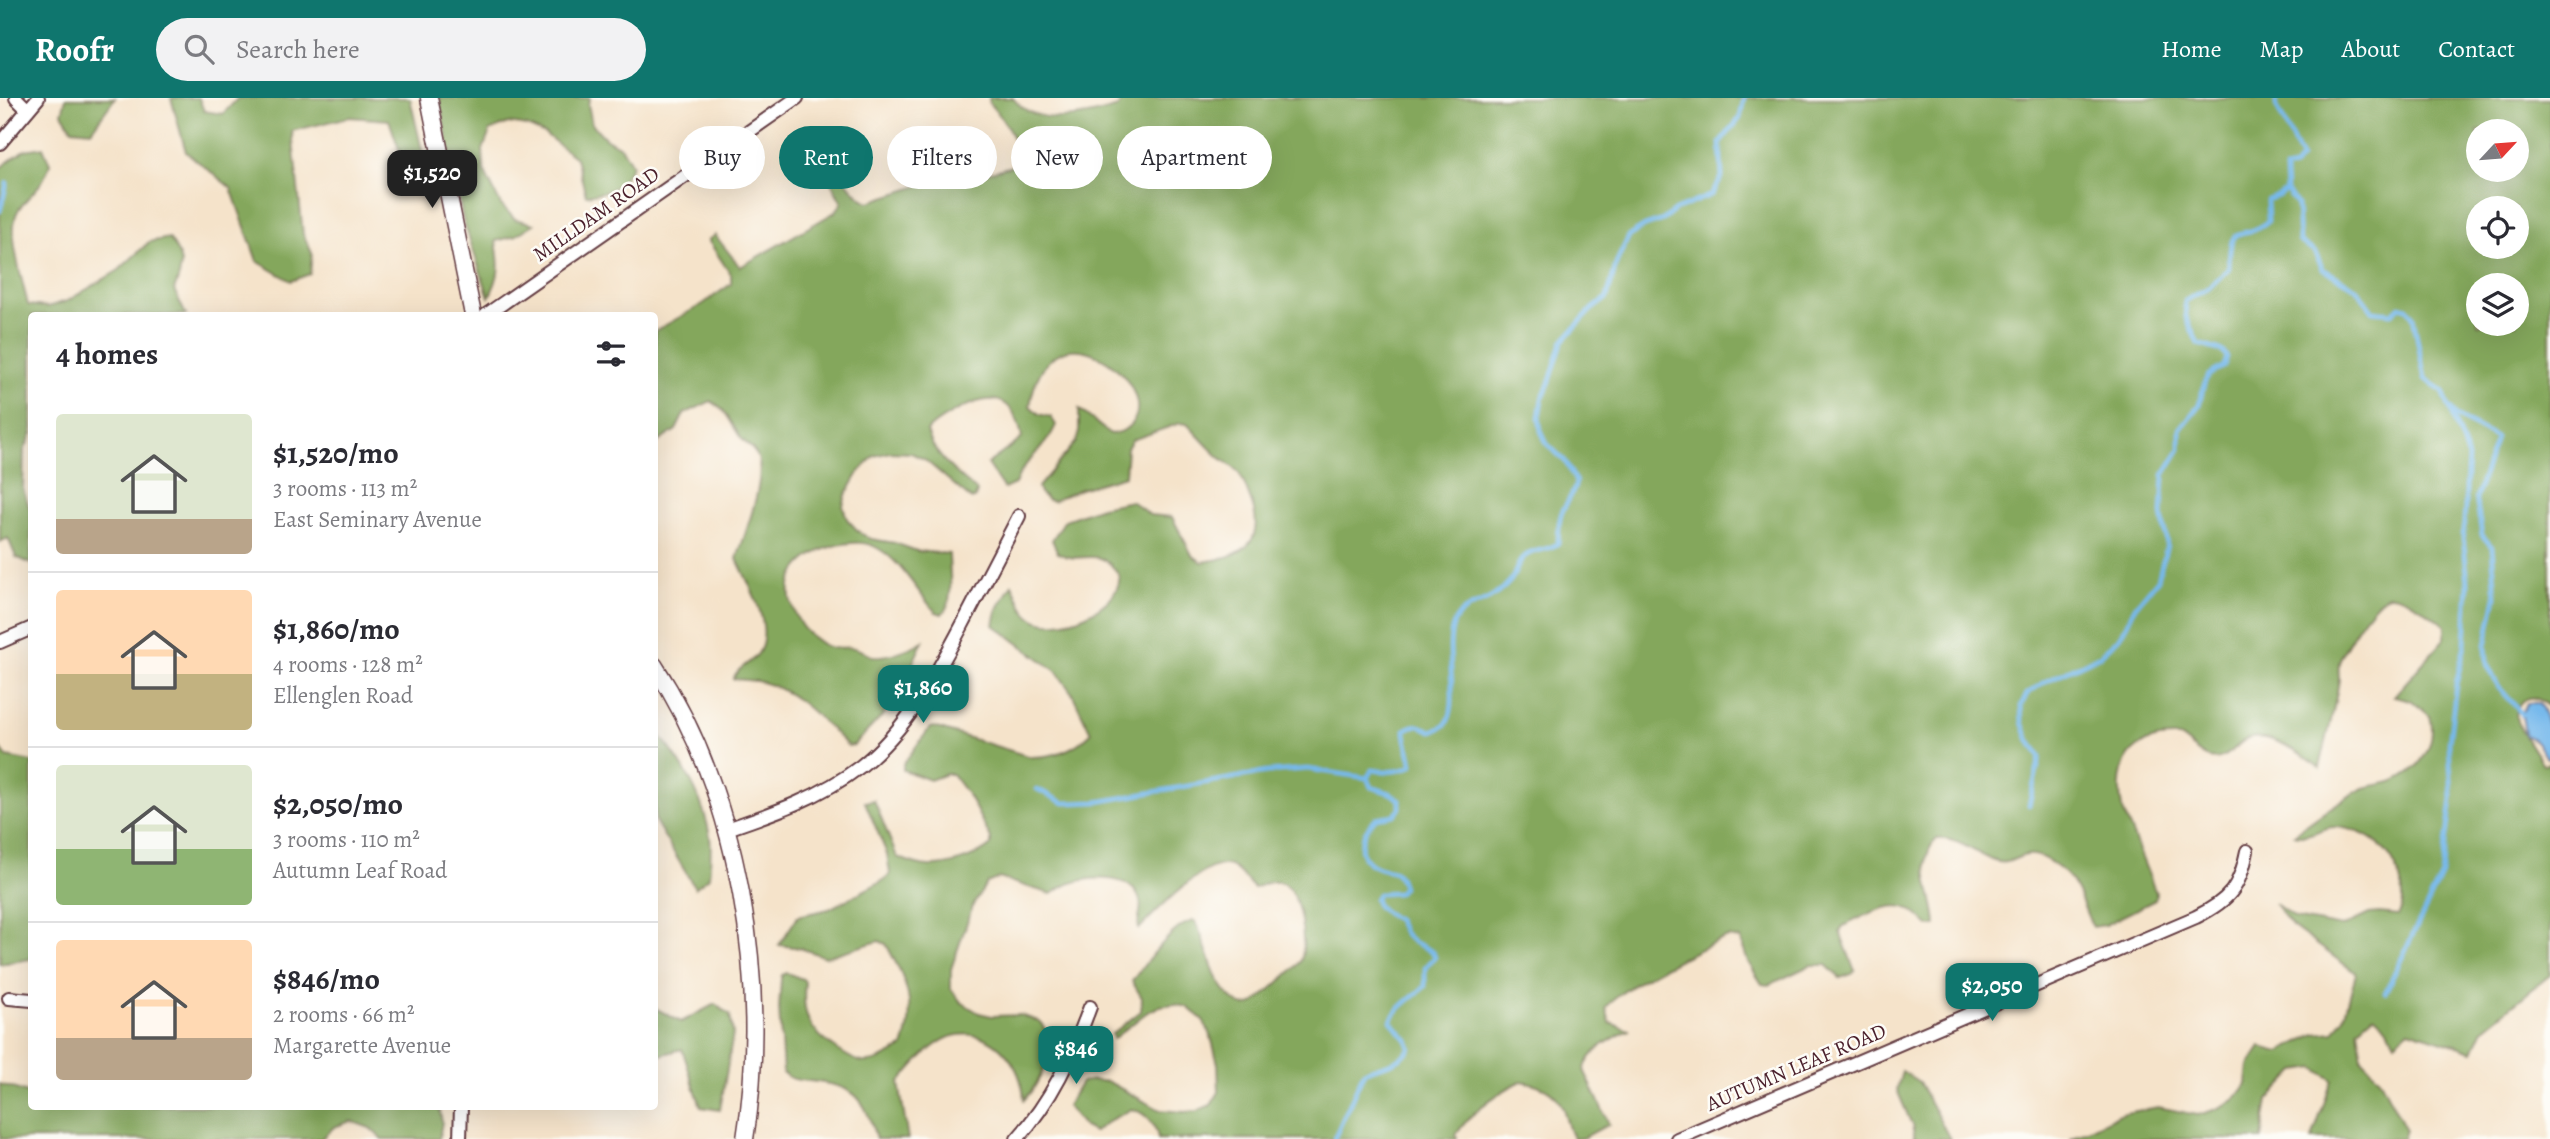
<!DOCTYPE html>
<meta charset="utf-8">
<style>
:root{--surface:#fff;--page:#f2f2f3;--text:#2b2b33;--muted:#7c7c81;--line:#e1e1e2;--accent:#0f766e}
body{margin:0;font-family:Alegreya,serif;background:var(--page);color:var(--text);height:100vh;display:flex;flex-direction:column;font-size:26px;white-space:nowrap}
*{box-sizing:border-box;margin:0}
p{font-size:23px;color:var(--muted)}
.icon{flex:none;width:38px;height:38px;fill:none;stroke:currentColor;stroke-width:2;stroke-linecap:round;stroke-linejoin:round}
.map{position:relative;flex:1;overflow:hidden}
.panel{position:absolute;left:28px;top:214px;width:630px;height:798px;display:flex;flex-direction:column;background:var(--surface);border-radius:7px;box-shadow:0 7px 28px #0002}
.panel>*{flex:none}
.hud{position:absolute;left:679px;top:28px;width:665px;height:63px;display:flex;gap:14px}
.needle{width:46px;rotate:64deg}
.buttons{position:absolute;left:2466px;top:21px;display:grid;gap:14px}
.buttons a{display:grid;place-items:center;width:63px;height:63px;border-radius:50%;background:var(--surface);box-shadow:0 7px 28px #0002;font-size:35px}
.price{position:absolute;translate:-50% -60px;padding:0 16px;border-radius:14px;background:var(--accent);color:#fff;font-size:23px;line-height:46px;filter:drop-shadow(0 2px 4px #0008)}
.price::after{content:'';position:absolute;left:50%;top:42px;width:21px;height:16px;margin-left:-10px;background:inherit;clip-path:polygon(0 0,100% 0,50% 100%)}
.price.on{background:#222;color:#fff}
ul{padding:0;list-style:none}
li{display:flex;align-items:center;gap:21px;height:175px;padding:0 28px}
li+li{border-top:2px solid var(--line)}
li span{display:grid;place-items:center;flex:none;width:196px;height:140px;border-radius:7px;color:#555}
li>.icon{margin-inline-start:auto}
span .icon{width:84px;height:84px;fill:#fffc;stroke-width:1}
li b{font-size:30px}
h2{display:flex;justify-content:space-between;align-items:center;height:84px;padding:0 28px;font-size:30px}
.pill{padding:0 24px;border-radius:32px;background:var(--surface);box-shadow:0 7px 28px #0002;font-size:24px;line-height:63px}
.pill.on{background:var(--accent);color:#fff}
header{display:flex;align-items:center;gap:42px;box-sizing:border-box;height:98px;padding:0 35px;background:var(--accent);color:#fff}
header strong{font-size:33px}
nav{display:flex;gap:38px;margin-inline-start:auto;font-size:24px}
.search{width:490px;height:63px;background:var(--page);display:flex;align-items:center;gap:18px;box-sizing:border-box;padding:0 24px;border-radius:38px;color:var(--muted);font-size:26px}
.map>svg:first-child{display:block}
</style>
<header>
<strong>Roofr</strong>
<div class="search"><svg class="icon" aria-label="search" viewBox="0 0 24 24"><circle cx="10" cy="10" r="6"/><path d="M15 15l6 6"/></svg>Search here</div>
<nav><a>Home</a><a>Map</a><a>About</a><a>Contact</a></nav>
</header>
<div class="map">
<svg width="2550" height="1041" viewBox="0 0 2550 1041">
<rect width="100%" height="100%" fill="#fdfcf7"/>
<filter id="ink" filterUnits="userSpaceOnUse"><feTurbulence type="fractalNoise" baseFrequency=".0143" numOctaves="2"/><feDisplacementMap in="SourceGraphic" scale="14" xChannelSelector="R" yChannelSelector="G"/><feConvolveMatrix kernelMatrix="1 2 1 2 8 2 1 2 1" color-interpolation-filters="sRGB"/></filter>
<filter id="wash" filterUnits="userSpaceOnUse"><feTurbulence type="fractalNoise" baseFrequency=".00686" numOctaves="4" result="noise"/><feDisplacementMap in="SourceGraphic" scale="28" xChannelSelector="R" yChannelSelector="G"/><feGaussianBlur stdDeviation="1.57" result="paint"/><feColorMatrix in="noise" values="0 0 0 0 0 0 0 0 0 0 0 0 0 0 0 0 0 1.4 0 .05"/><feComposite in="paint" operator="in"/></filter>
<g filter="url(#wash)">
<rect width="100%" height="100%" fill="#f5e3ca"/>
<path fill="#84a75c" stroke="#676344" stroke-width="2" fill-rule="evenodd" d="M 66,0 L 115,0 L 91,33 L 72,31 L 62,15 Z
M 171,0 L 199,0 L 204,13 L 223,16 L 238,0 L 410,0 L 427,74 L 420,93 L 408,78 L 389,22 L 349,19 L 292,33 L 303,136 L 312,155 L 310,176 L 291,183 L 257,163 L 231,90 L 186,54 Z
M 439,0 L 590,0 L 588,6 L 592,26 L 605,40 L 622,50 L 632,67 C 620,90 612,94 586,97 L 576,60 L 545,36 L 527,28 L 508,25 L 490,33 L 483,52 L 484,73 L 501,107 L 515,121 L 534,126 L 515,138 L 496,143 C 500,167 501,177 489,199 L 463,122 Z
M 989,0 L 1013,0 C 1036,31 1086,19 1118,9 L 1122,0 L 2550,0 L 2550,612 C 2537,591 2512,599 2517,623 C 2518,628 2540,662 2543,666 L 2550,665 L 2550,758 L 2547,771 L 2550,778 L 2550,877 L 2483,931 L 2473,953 L 2409,932 L 2395,944 L 2387,929 L 2374,917 L 2358,931 L 2362,961 L 2378,978 L 2406,1032 L 2403,1041 L 2312,1041 L 2332,982 L 2315,970 L 2296,973 L 2268,1002 L 2262,1041 L 2070,1041 L 2120,1016 L 2158,1009 L 2198,1017 L 2217,1011 L 2235,1002 L 2247,986 L 2249,967 L 2261,949 L 2280,954 L 2315,936 L 2334,934 L 2344,919 L 2356,875 L 2292,828 L 2274,805 L 2295,820 L 2342,829 L 2369,816 L 2379,815 L 2398,817 C 2404,808 2404,796 2401,785 C 2395,754 2369,732 2336,729 C 2326,728 2320,734 2310,736 C 2306,737 2299,737 2294,736 C 2316,720 2338,703 2362,691 C 2372,686 2384,687 2394,683 C 2420,673 2438,647 2430,618 L 2411,602 L 2394,598 L 2445,540 L 2445,528 C 2434,518 2404,496 2389,497 C 2375,499 2342,551 2339,565 C 2338,570 2339,576 2339,581 C 2335,611 2326,641 2320,670 C 2303,656 2264,629 2242,644 C 2232,652 2224,664 2209,660 C 2198,658 2189,643 2179,639 C 2132,637 2113,665 2122,710 L 2156,795 L 2155,802 L 2105,827 L 2093,829 C 2085,816 2083,802 2075,789 C 2068,776 2044,754 2027,757 C 2013,759 2009,769 1992,762 C 1973,754 1957,739 1937,741 C 1913,762 1936,801 1936,827 L 1929,828 C 1924,823 1918,817 1912,813 C 1892,799 1862,820 1843,828 L 1840,834 L 1855,873 L 1852,876 L 1840,880 L 1826,867 L 1811,867 L 1769,887 L 1762,886 L 1748,864 L 1740,841 L 1728,839 C 1701,850 1621,887 1606,910 L 1610,925 L 1629,932 C 1610,942 1592,950 1584,972 L 1609,1026 L 1583,1040 L 1574,1041 C 1569,1035 1568,1027 1566,1020 C 1560,995 1545,987 1521,983 C 1496,996 1471,1013 1456,1037 L 1457,1041 L 1158,1041 C 1156,1026 1146,1015 1132,1011 L 1110,1022 L 1094,1034 L 1084,1029 L 1067,1008 L 1081,984 L 1093,982 L 1109,984 L 1160,1012 L 1185,1014 L 1197,1013 L 1211,1007 L 1219,994 L 1218,966 L 1210,935 L 1202,921 L 1187,909 L 1174,906 L 1160,908 L 1146,915 L 1113,941 L 1112,936 L 1141,913 L 1142,900 L 1132,883 C 1144,868 1175,823 1195,823 C 1209,849 1210,883 1235,903 C 1240,907 1245,909 1250,907 C 1255,906 1300,867 1301,862 C 1307,846 1300,796 1284,786 C 1275,780 1263,787 1254,790 C 1247,784 1239,771 1230,768 C 1206,759 1156,814 1139,831 C 1136,821 1143,812 1140,803 C 1133,776 1092,778 1071,785 C 1064,787 1057,793 1051,796 L 999,780 L 987,785 L 973,807 L 951,871 L 951,891 L 961,904 L 979,915 L 992,918 L 1020,917 L 1039,923 C 1042,927 1047,932 1048,938 C 1053,959 1038,987 1024,1002 C 1022,967 996,932 958,937 C 935,940 912,969 899,985 L 908,1041 L 876,1041 C 864,997 855,988 809,983 C 799,982 790,982 783,975 L 779,910 L 781,881 L 782,877 L 787,875 L 803,881 L 805,884 C 801,918 809,933 838,952 C 844,956 855,963 862,964 C 876,966 892,955 903,949 C 918,907 906,883 886,846 L 879,843 L 825,859 L 800,850 L 779,847 L 798,818 L 829,811 L 886,781 L 890,776 L 887,756 L 865,704 L 874,702 L 897,759 C 907,763 918,768 929,768 C 947,769 978,759 991,747 L 991,741 L 970,700 L 952,676 L 946,676 L 930,682 L 903,672 L 903,666 L 930,630 L 934,629 L 1031,659 C 1055,659 1074,652 1091,635 L 1072,595 L 1056,573 L 994,527 L 997,512 L 1012,486 C 1017,496 1022,513 1031,519 C 1057,539 1124,507 1119,477 C 1097,444 1083,469 1058,455 L 1052,442 L 1065,422 L 1101,409 L 1131,403 L 1150,417 L 1172,419 L 1192,457 L 1202,464 C 1241,459 1267,446 1251,403 C 1247,393 1244,382 1238,374 C 1232,367 1223,363 1217,357 C 1206,347 1197,336 1187,326 L 1180,325 L 1132,342 L 1127,350 L 1125,378 L 1080,391 L 1053,403 L 1048,402 L 1040,395 L 1038,389 L 1076,344 L 1079,334 L 1079,311 L 1110,336 C 1118,336 1123,334 1129,328 C 1169,293 1049,188 1030,308 L 1039,316 L 1051,319 L 1056,327 C 1047,350 1023,362 1015,386 L 1004,391 L 987,366 L 1019,343 L 1022,340 C 1014,294 989,295 954,314 C 944,320 935,324 927,333 C 933,358 959,377 977,393 L 975,401 L 971,401 L 924,361 L 911,355 L 890,354 L 874,358 L 860,373 L 846,397 L 843,408 L 847,421 L 859,434 L 871,441 L 895,445 L 917,453 L 949,456 C 949,473 955,505 942,516 L 936,514 C 917,495 903,465 879,451 C 866,443 853,444 838,447 C 804,455 778,479 795,515 C 798,522 800,528 806,533 C 813,540 822,548 832,550 C 839,551 847,548 854,550 C 861,551 866,557 873,558 C 886,560 912,550 923,543 L 900,593 L 888,612 L 854,647 L 848,648 C 823,624 796,592 761,584 C 752,582 742,582 733,581 C 738,568 753,565 759,554 C 774,528 748,485 737,461 C 744,438 769,376 756,356 C 752,349 745,345 741,340 C 730,325 728,312 711,303 L 684,316 L 676,332 L 655,346 L 655,233 L 703,206 L 731,186 L 731,177 L 708,142 L 715,137 L 740,169 L 835,114 L 842,105 L 819,63 L 817,49 L 819,48 C 836,62 849,96 869,104 L 925,86 L 973,79 L 1015,67 C 1021,44 1004,22 989,5 ZM 2478,33 L 2516,33 L 2516,72 L 2478,72 ZM 2478,110 L 2516,110 L 2516,149 L 2478,149 ZM 2478,187 L 2516,187 L 2516,226 L 2478,226 Z
M 43,49 L 50,66 C 42,90 33,92 19,111 C 5,130 23,184 28,207 L 48,209 L 67,203 L 119,172 L 149,144 L 169,140 C 184,161 184,168 174,192 L 186,217 L 32,217 L 32,335 L 24,353 L 23,391 L 31,414 L 31,466 L 16,459 L 8,440 L 0,444 L 0,70 L 24,52 Z
M 655,639 L 661,639 C 685,668 704,702 710,739 C 712,751 710,766 709,779 L 695,790 L 655,723 Z
M 0,650 L 7,659 L 32,664 L 31,861 L 0,866 Z
M 715,906 L 730,917 L 733,936 L 720,1012 L 701,1009 L 682,951 L 654,959 L 655,910 L 681,924 Z
M 1902,973 L 1919,984 L 1950,1041 L 1915,1041 L 1912,1027 L 1897,992 Z
M 0,986 L 31,996 L 32,1008 L 439,1008 L 442,1024 L 439,1041 L 382,1041 L 370,1030 L 351,1023 L 334,1029 L 321,1041 L 0,1041 Z"/>
<path fill="#77b9ec" stroke="#606c8c" stroke-width="2" d="M 2527,605 L 2539,605 C 2550,623 2550,638 2550,659 L 2547,660 C 2537,651 2541,643 2525,637 L 2522,616 Z"/>
<g fill="none" stroke-linecap="round" stroke-linejoin="round">
<path stroke="#77b9ec" stroke-width="4.5" d="M 2286,92 L 2297,106 L 2299,143 L 2314,153 L 2323,171 L 2356,190 L 2373,213 L 2392,215 L 2400,208 L 2407,210 L 2413,219 L 2425,281 L 2443,293 L 2468,360 L 2463,439 L 2468,484 L 2465,546 L 2456,586 L 2449,645 L 2452,701 L 2442,776 L 2385,895
M 0,113 L 7,85
M 2451,311 L 2456,318 L 2496,340 L 2476,400 L 2482,437 L 2492,449 L 2496,499 L 2486,547 L 2487,566 L 2498,588 L 2522,616
M 1037,691 L 1064,705 L 1097,704 L 1267,674 L 1308,671 L 1367,680
M 2029,707 L 2040,659 L 2027,638 L 2022,624 L 2021,608 L 2027,596 L 2044,584 L 2099,558 L 2121,538 L 2135,509 L 2158,481 L 2167,447 L 2162,416 L 2164,377 L 2180,351 L 2180,331 L 2199,307 L 2205,283 L 2209,277 L 2224,268 L 2227,259 L 2222,253 L 2198,246 L 2186,219 L 2185,203 L 2210,189 L 2229,170 C 2230,119 2240,146 2268,123 L 2267,102 L 2278,98 L 2286,92 L 2285,71 L 2294,69 L 2301,60 L 2276,7 L 2276,0
M 1334,1041 L 1364,974 C 1380,966 1402,966 1410,949 L 1407,942 L 1391,923 C 1396,909 1414,899 1425,888 L 1425,870 L 1435,859 L 1432,853 L 1413,844 L 1404,835 L 1397,822 L 1378,809 L 1375,801 L 1378,796 L 1398,795 L 1403,789 C 1401,783 1400,778 1395,774 C 1390,771 1384,772 1379,770 C 1352,760 1360,736 1376,720 L 1394,717 L 1400,710 L 1400,702 L 1390,695 L 1371,689 L 1367,680 L 1372,672 C 1386,674 1400,675 1412,667 C 1411,654 1405,645 1405,632 C 1416,625 1420,627 1431,633 C 1436,632 1441,631 1445,627 C 1461,610 1444,554 1453,527 C 1460,508 1480,508 1495,497 C 1500,493 1507,487 1511,482 C 1516,475 1517,465 1524,459 C 1534,450 1548,454 1558,445 C 1559,433 1558,420 1564,410 C 1569,400 1574,396 1576,384 L 1565,363 L 1547,346 L 1541,333 L 1539,319 L 1542,301 L 1550,283 L 1562,244 L 1590,213 L 1607,200 L 1617,163 L 1629,138 L 1645,128 L 1663,122 L 1675,112 L 1711,97 L 1722,79 L 1720,45 L 1740,20 L 1744,0"/>
</g>
</g>
<g filter="url(#ink)">
<g fill="none" stroke-linecap="round" stroke-linejoin="round">
<g stroke="#643c43" stroke-width="16">
<path id="minor" d="M 16,0 L 28,12
M 0,45 L 38,0
M 486,217 L 797,0
M 0,544 L 32,530
M 727,731 C 774,715 821,699 861,668 C 909,630 937,575 965,522 C 983,487 1001,453 1019,418
M 9,900 L 32,902
M 460,1041 L 461,1008
M 1017,1041 C 1052,1002 1072,958 1090,909
M 1677,1041 L 2196,819 C 2230,802 2240,789 2247,753"/>
</g>
<g stroke="#643c43" stroke-width="19">
<path id="tertiary" d="M 429,0 L 473,217
M 654,567 C 740,698 770,888 745,1041"/>
</g>
<use href="#minor" stroke="#fff" stroke-width="12"/>
<use href="#tertiary" stroke="#fff" stroke-width="16"/>
</g>
</g>
<g text-anchor="middle" stroke-width="5" stroke-linejoin="round" paint-order="stroke">
<g font-size="21" fill="#4a1f2b" stroke="#fdfcf7">
<text transform="translate(596 116) rotate(-35)" y="7">MILLDAM ROAD</text>
<text transform="translate(1796 969) rotate(-23)" y="7">AUTUMN LEAF ROAD</text>
</g>
</g>
</svg>
<div class="buttons">
<a><svg class="needle" viewBox="-14 -14 28 28"><path d="M0-13l5 13h-10z" fill="#e53935"/><path d="M0 13l5-13h-10z" fill="#7c7c81"/></svg></a>
<a><svg class="icon" aria-label="locate" viewBox="0 0 24 24"><circle cx="12" cy="12" r="6"/><path d="M12 2v4M12 18v4M2 12h4M18 12h4"/></svg></a>
<a><svg class="icon" aria-label="layers" viewBox="0 0 24 24"><path d="M12 4l9 5-9 5-9-5zM3 14l9 5 9-5"/></svg></a>
</div>
<b class="price on" style="left:432px;top:112px">$1,520</b>
<b class="price" style="left:923px;top:627px">$1,860</b>
<b class="price" style="left:1992px;top:925px">$2,050</b>
<b class="price" style="left:1076px;top:988px">$846</b>
<div class="hud">
<a class="pill">Buy</a>
<a class="pill on">Rent</a>
<a class="pill">Filters</a>
<a class="pill">New</a>
<a class="pill">Apartment</a>
</div>
<section class="panel">
<h2>4 homes<svg class="icon" aria-label="filters" viewBox="0 0 24 24"><path d="M4 7h16M4 17h16"/><circle cx="9" cy="7" r="2"/><circle cx="15" cy="17" r="2"/></svg></h2>
<ul>
<li><span style="background:linear-gradient(#dfe7d0 75%,#b9a48a 0)"><svg class="icon" aria-label="home" viewBox="0 0 24 24"><path d="M3 11l9-7 9 7M6 9v11h12V9"/></svg></span><div><b>$1,520/mo</b><p>3 rooms · 113 m²</p><p>East Seminary Avenue</p></div></li>
<li><span style="background:linear-gradient(#ffd9b3 60%,#c2b280 0)"><svg class="icon" aria-label="home" viewBox="0 0 24 24"><path d="M3 11l9-7 9 7M6 9v11h12V9"/></svg></span><div><b>$1,860/mo</b><p>4 rooms · 128 m²</p><p>Ellenglen Road</p></div></li>
<li><span style="background:linear-gradient(#dfe7d0 60%,#8fb573 0)"><svg class="icon" aria-label="home" viewBox="0 0 24 24"><path d="M3 11l9-7 9 7M6 9v11h12V9"/></svg></span><div><b>$2,050/mo</b><p>3 rooms · 110 m²</p><p>Autumn Leaf Road</p></div></li>
<li><span style="background:linear-gradient(#ffd9b3 70%,#b9a48a 0)"><svg class="icon" aria-label="home" viewBox="0 0 24 24"><path d="M3 11l9-7 9 7M6 9v11h12V9"/></svg></span><div><b>$846/mo</b><p>2 rooms · 66 m²</p><p>Margarette Avenue</p></div></li>
</ul>
</section>
</div>
